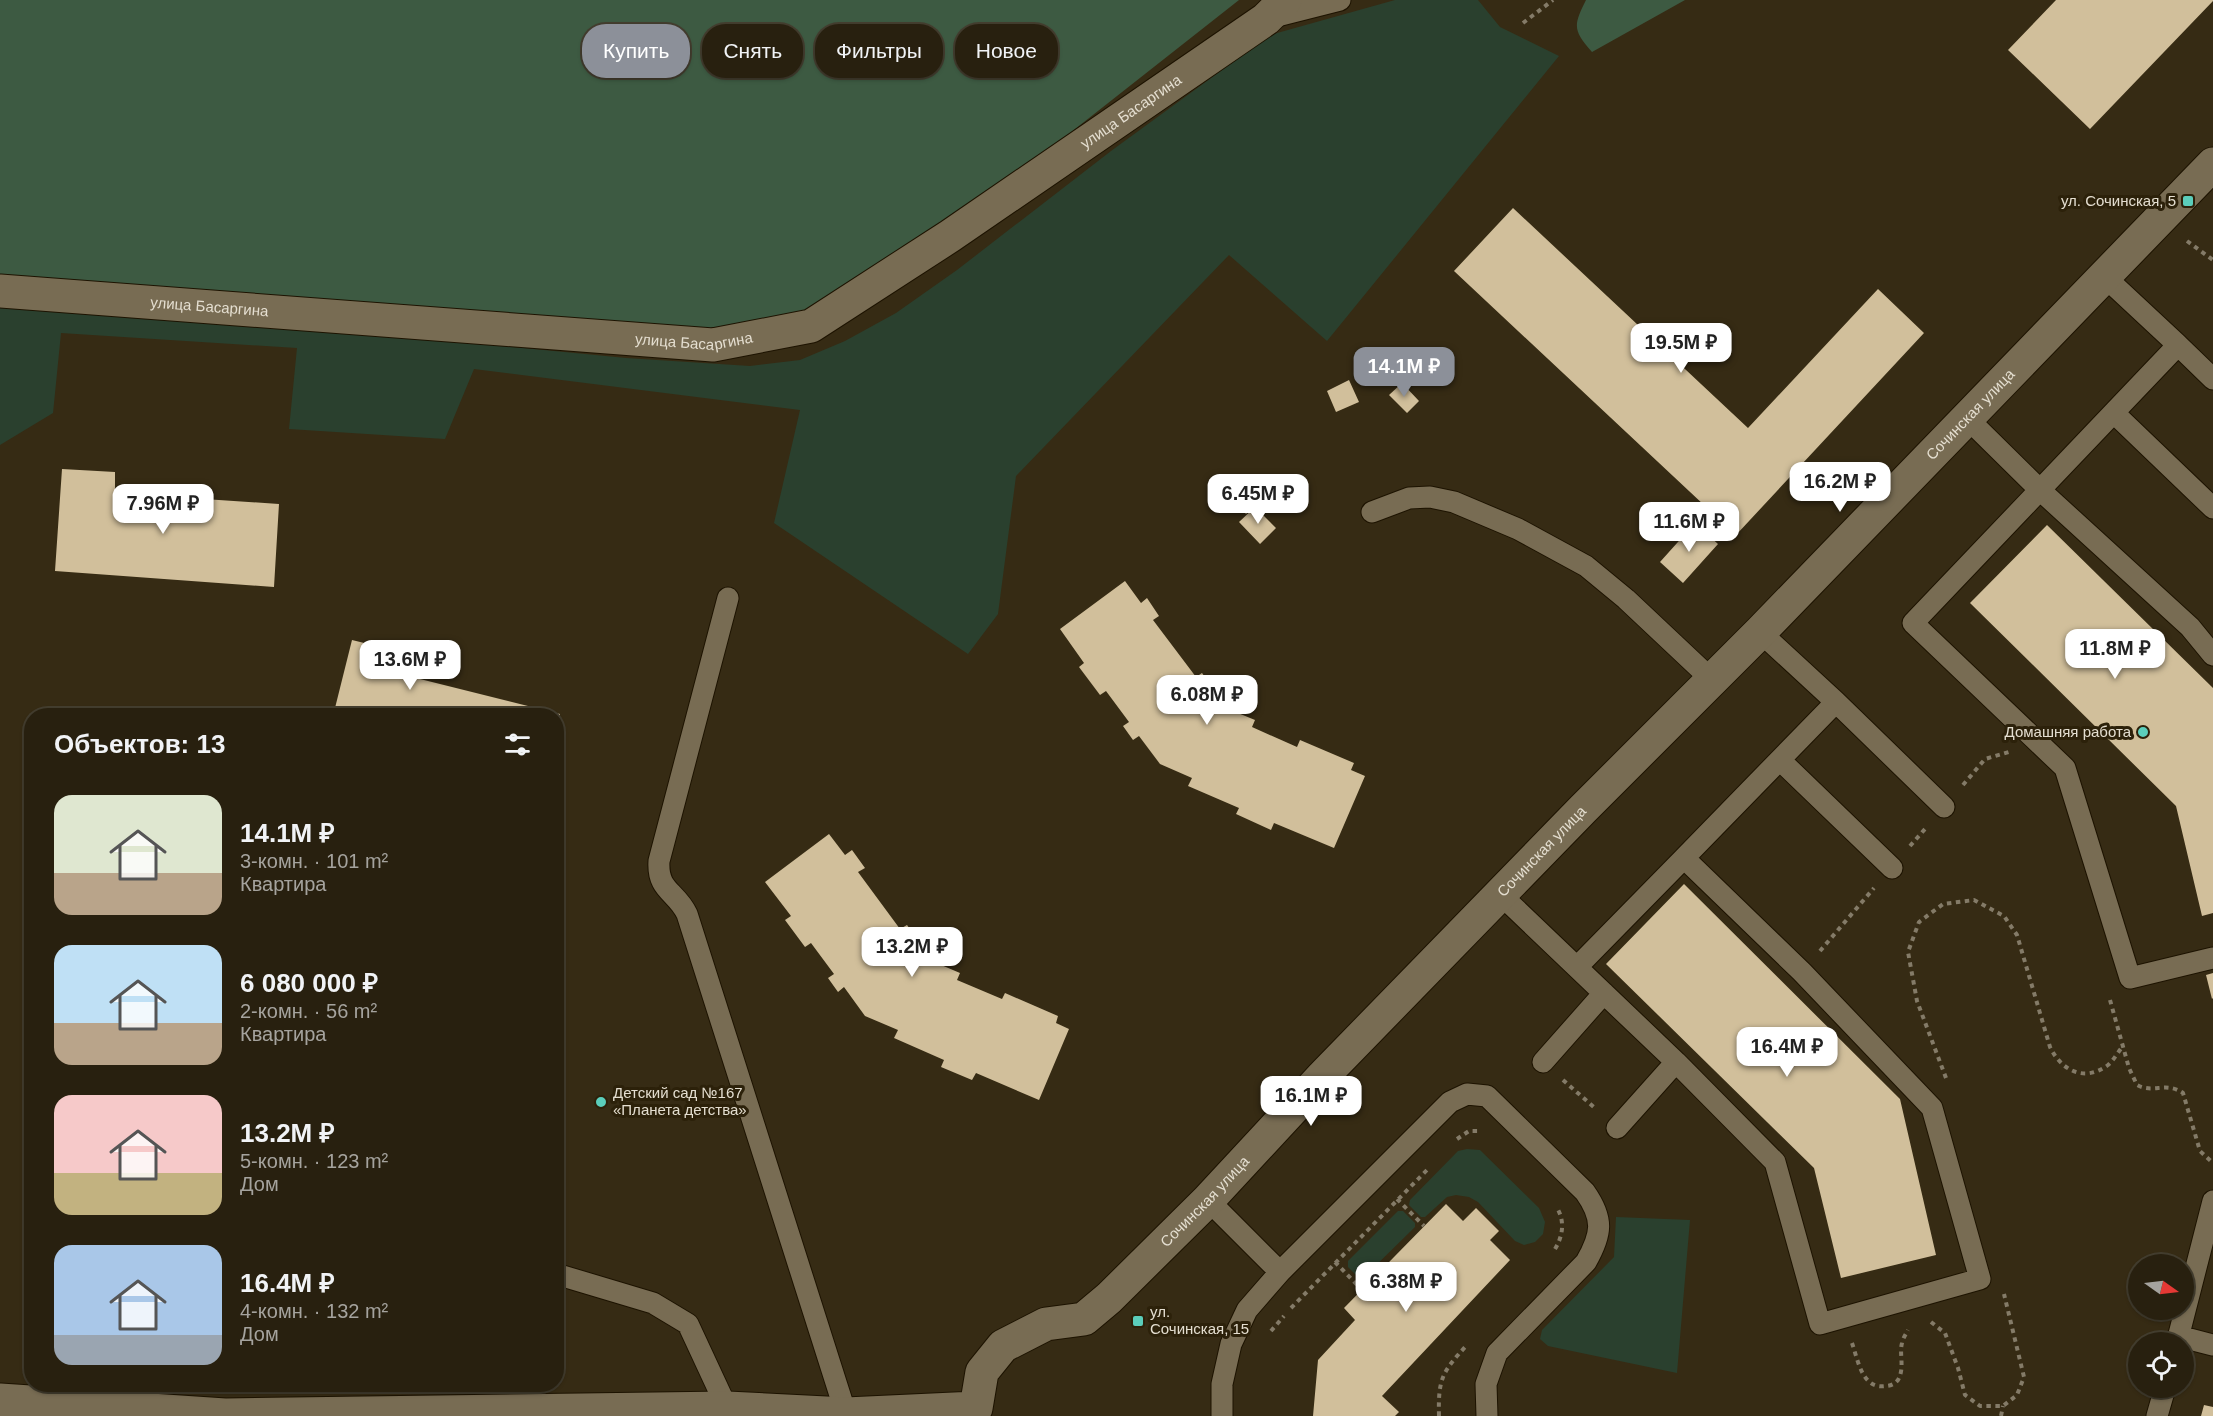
<!DOCTYPE html>
<html lang="ru">
<meta charset="utf-8">
<style>
:root{--surface:#28200f;--page:#342d1d;--text:#f1f3f6;--muted:#a5a39e;--line:#443e2f;--accent:#8c9099}
body{margin:0;font-family:Helvetica,sans-serif;background:var(--page);color:var(--text);height:100vh;display:flex;flex-direction:column;font-size:22px;white-space:nowrap}
*{box-sizing:border-box;margin:0}
p{font-size:20px;color:var(--muted)}
.icon{flex:none;width:33px;height:33px;fill:none;stroke:currentColor;stroke-width:2;stroke-linecap:round;stroke-linejoin:round}
.map{position:relative;flex:1;overflow:hidden}
.sheet{position:absolute;left:24px;top:708px;width:540px;height:684px;display:flex;flex-direction:column;background:var(--surface);border-radius:24px;box-shadow:0 2px 4px #0004,0 0 0 2px var(--line)}
.sheet>*{flex:none}
.banner{position:absolute;left:582px;top:24px;width:570px;height:54px;display:flex;gap:12px}
.needle{width:39px;rotate:104deg}
.controls{position:absolute;left:2128px;top:1254px;display:grid;gap:12px}
.controls a{display:grid;place-items:center;width:66px;height:66px;border-radius:50%;background:var(--surface);box-shadow:0 2px 4px #0004,0 0 0 2px var(--line);font-size:30px}
.price{position:absolute;translate:-50% -51px;padding:0 14px;border-radius:12px;background:#fff;color:#222;font-size:20px;line-height:39px;filter:drop-shadow(0 2px 3px #0008)}
.price::after{content:'';position:absolute;left:50%;top:36px;width:18px;height:14px;margin-left:-9px;background:inherit;clip-path:polygon(0 0,100% 0,50% 100%)}
.price.selected{background:var(--accent);color:#fff}
ul{padding:0;list-style:none}
li{display:flex;align-items:center;gap:18px;height:150px;padding:0 30px}
li span{display:grid;place-items:center;flex:none;width:168px;height:120px;border-radius:18px;color:#555}
li>.icon{margin-inline-start:auto}
span .icon{width:72px;height:72px;fill:#fffc;stroke-width:1}
li b{font-size:26px}
h2{display:flex;justify-content:space-between;align-items:center;height:72px;padding:0 30px;font-size:26px}
.pill{padding:0 21px;border-radius:24px;background:var(--surface);box-shadow:0 2px 4px #0004,0 0 0 2px var(--line);font-size:21px;line-height:54px}
.pill.selected{background:var(--accent);color:#fff}
.map>svg:first-child{display:block}
</style>
<div class="map">
<svg width="2213" height="1416" viewBox="0 0 2213 1416">
<rect width="100%" height="100%" fill="#362b14"/>
<path fill="#2a402e" d="M 1395,0 L 1478,0 L 1500,27 L 1559,56 L 1327,341 L 1229,255 L 1016,476 L 998,614 L 968,654 L 774,523 L 800,410 L 474,369 L 445,439 L 289,429 L 297,348 L 61,333 L 53,413 L 0,445 L 0,307 L 453,341 L 626,358 L 750,366 L 800,360 L 845,341 L 896,313 L 957,270 L 1111,151 L 1270,35 Z
M 1467,1149 L 1480,1150 L 1539,1208 L 1545,1222 L 1543,1234 L 1535,1242 L 1524,1245 L 1515,1241 L 1478,1202 L 1469,1197 L 1456,1195 L 1447,1197 L 1425,1217 L 1421,1217 L 1409,1205 L 1410,1200 L 1458,1151 Z
M 1398,1211 L 1403,1211 L 1415,1223 L 1415,1227 L 1363,1278 L 1358,1277 L 1348,1267 L 1348,1261 Z
M 1616,1217 L 1690,1220 L 1677,1373 L 1548,1346 L 1540,1339 L 1542,1330 L 1614,1257 Z"/>
<path fill="#3d5a42" d="M 0,0 L 1239,0 L 915,255 L 804,314 L 726,336 L 0,294 Z
M 1586,0 L 1685,0 L 1592,52 C 1573,30 1573,26 1586,0 Z"/>
<path fill="#d1bf9b" d="M 2056,0 L 2213,0 L 2213,1 L 2090,129 L 2008,50 Z
M 1513,208 L 1748,428 L 1878,289 L 1924,333 L 1736,535 L 1454,271 Z
M 1349,380 L 1359,402 L 1336,412 L 1327,391 Z
M 1402,383 L 1419,401 L 1407,413 L 1389,395 Z
M 62,469 L 115,472 L 115,493 L 279,504 L 274,587 L 55,571 Z
M 1258,481 L 1268,492 L 1246,514 L 1235,502 Z
M 1255,507 L 1276,528 L 1260,544 L 1239,522 Z
M 1695,523 L 1718,544 L 1683,583 L 1660,562 Z
M 2047,525 L 2213,688 L 2213,913 L 2202,916 L 2176,806 L 1970,603 Z
M 1125,581 L 1141,603 L 1147,598 L 1159,616 L 1153,620 L 1196,677 L 1202,673 L 1213,688 L 1207,693 L 1216,704 L 1255,720 L 1252,727 L 1297,747 L 1300,740 L 1354,763 L 1351,770 L 1365,776 L 1334,848 L 1274,823 L 1271,830 L 1236,814 L 1239,808 L 1188,786 L 1192,778 L 1160,764 L 1139,736 L 1133,740 L 1123,726 L 1129,722 L 1106,691 L 1100,695 L 1079,667 L 1084,663 L 1060,629 Z
M 352,640 L 405,653 L 400,674 L 560,714 L 557,726 L 556,716 L 333,716 Z
M 829,834 L 845,855 L 852,850 L 865,868 L 858,872 L 900,929 L 907,925 L 918,940 L 912,945 L 920,956 L 960,973 L 957,980 L 1002,999 L 1005,993 L 1058,1016 L 1056,1023 L 1069,1029 L 1039,1100 L 976,1073 L 972,1080 L 941,1067 L 944,1060 L 894,1038 L 898,1030 L 865,1016 L 844,987 L 838,992 L 828,978 L 834,974 L 811,943 L 805,947 L 785,920 L 791,916 L 765,882 Z
M 1684,884 L 1900,1099 L 1936,1255 L 1841,1278 L 1814,1168 L 1606,964 Z
M 2213,973 L 2213,998 L 2212,999 L 2206,975 Z
M 1446,1204 L 1463,1221 L 1476,1208 L 1499,1231 L 1490,1240 L 1510,1260 L 1382,1396 L 1399,1412 L 1395,1416 L 1313,1416 L 1318,1360 L 1355,1320 L 1344,1308 Z
M 2204,1405 L 2213,1407 L 2213,1416 L 2201,1416 Z"/>
<g fill="none" stroke-linecap="round" stroke-linejoin="round">
<g stroke="#1d1300" stroke-width="23">
<path id="service" d="M 1269,18 L 1340,0
M 2105,277 L 2178,345 L 1913,623 L 2065,768 L 2130,978 L 2213,958
M 2178,345 L 2213,379
M 2114,413 L 2213,508
M 1967,418 L 2040,490 L 2190,627 L 2213,655
M 1372,512 L 1409,498 L 1430,497 L 1454,502 L 1518,529 L 1586,566 L 1626,599 L 1711,679
M 728,598 L 659,861 C 657,891 676,891 687,914 L 846,1414
M 1836,702 L 1944,807
M 1780,760 L 1892,868
M 1684,858 L 1836,702 L 1760,632
M 1501,895 L 1676,1062 L 1775,1162 L 1820,1324 L 1980,1279 L 1932,1108 L 1802,972 L 1684,858 L 1577,967
M 1543,1062 L 1604,993
M 1617,1128 L 1676,1062
M 1208,1200 L 1280,1272
M 556,1274 L 653,1303 L 688,1324 L 727,1408
M 2178,1336 L 2213,1345
M 2177,1342 L 2213,1201
M 98,1405 L 100,1384
M 1222,1416 L 1222,1384 L 1231,1344 L 1247,1310 L 1280,1272 L 1450,1102 L 1467,1094 L 1487,1096 L 1585,1192 C 1604,1219 1602,1234 1586,1262 L 1497,1353 L 1486,1384 L 1487,1416
M 2157,1416 L 2165,1388"/>
</g>
<g stroke="#1d1300" stroke-width="35">
<g id="minor">
<path id="s1" d="M 0,291 L 713,345 L 811,326 L 950,236 L 1266,19 L 1285,0"/>
</g>
</g>
<g stroke="#1d1300" stroke-width="35">
<g id="tertiary">
<path id="s2" d="M 0,1400 L 225,1415 L 727,1408 L 846,1414 L 976,1408 L 982,1372 L 1003,1346 L 1046,1324 L 1084,1319 L 1109,1298 L 1208,1200 L 1323,1076 L 1583,809 L 1760,632 L 2213,164"/>
</g>
</g>
<path stroke="#847b68" stroke-width="4" stroke-dasharray="4.5 4.5" stroke-linecap="butt" d="M 1523,23 L 1553,0
M 2187,241 L 2213,260
M 1963,785 L 1985,759 L 2009,752
M 1910,846 L 1925,829
M 1820,951 L 1874,888
M 2110,1000 L 2129,1068 L 2137,1085 C 2154,1094 2165,1081 2183,1093 L 2200,1151 L 2213,1163
M 1946,1078 L 1917,1001 L 1908,952 L 1919,922 L 1943,904 L 1974,900 L 2004,916 L 2017,935 L 2050,1047 C 2061,1070 2084,1083 2108,1065 C 2114,1060 2118,1052 2123,1046
M 1563,1080 L 1596,1109
M 1457,1139 L 1469,1131 L 1480,1131
M 1397,1199 L 1424,1226
M 1555,1249 C 1563,1236 1565,1221 1557,1208
M 1335,1262 L 1362,1290
M 1291,1308 L 1429,1168
M 1931,1322 L 1945,1333 L 1958,1368 L 1965,1395 L 1980,1406 L 2003,1406 L 2017,1395 L 2024,1377 L 2004,1294
M 1271,1331 L 1284,1316
M 1852,1343 C 1858,1360 1862,1390 1886,1386 C 1890,1386 1895,1384 1898,1380 C 1905,1368 1899,1354 1902,1343 C 1903,1338 1906,1334 1908,1330
M 1439,1416 C 1438,1379 1442,1372 1467,1345
M 2001,1416 L 2003,1406"/>
<use href="#service" stroke="#786c53" stroke-width="21"/>
<use href="#minor" stroke="#786c53" stroke-width="33"/>
<use href="#tertiary" stroke="#786c53" stroke-width="33"/>
</g>
<g fill="#5bcebb" stroke="#2c210a" stroke-width="2">
<rect x="2182" y="195" width="12" height="12" rx="3"/>
<circle cx="2143" cy="732" r="6"/>
<circle cx="601" cy="1102" r="6"/>
<rect x="1132" y="1315" width="12" height="12" rx="3"/>
</g>
<g text-anchor="middle" stroke-width="6" stroke-linejoin="round" paint-order="stroke">
<g font-size="15" fill="#e4ded0" stroke="#2c210a">
<text dy="5" stroke="none"><textPath href="#s1" startOffset="1200">улица Басаргина</textPath></text>
<text dy="5" stroke="none"><textPath href="#s1" startOffset="210">улица Басаргина</textPath></text>
<text dy="5" stroke="none"><textPath href="#s1" startOffset="696">улица Басаргина</textPath></text>
<text dy="5" stroke="none"><textPath href="#s2" startOffset="2400">Сочинская улица</textPath></text>
<text dy="5" stroke="none"><textPath href="#s2" startOffset="1788">Сочинская улица</textPath></text>
<text dy="5" stroke="none"><textPath href="#s2" startOffset="1302">Сочинская улица</textPath></text>
</g>
<g font-size="15" fill="#e4ded0" stroke="#2c210a" text-anchor="end">
<text x="2176" y="206">ул. Сочинская, 5</text>
<text x="2131" y="737">Домашняя работа</text>
<text x="613" y="1098" text-anchor="start">Детский сад №167<tspan x="613" dy="17">«Планета детства»</tspan></text>
<text x="1150" y="1317" text-anchor="start">ул.<tspan x="1150" dy="17">Сочинская, 15</tspan></text>
</g>
</g>
</svg>
<div class="controls">
<a><svg class="needle" viewBox="-14 -14 28 28"><path d="M0-13l5 13h-10z" fill="#e53935"/><path d="M0 13l5-13h-10z" fill="#a5a39e"/></svg></a>
<a><svg class="icon" aria-label="locate" viewBox="0 0 24 24"><circle cx="12" cy="12" r="6"/><path d="M12 2v4M12 18v4M2 12h4M18 12h4"/></svg></a>
</div>
<b class="price" style="left:1681px;top:374px">19.5M ₽</b>
<b class="price selected" style="left:1404px;top:398px">14.1M ₽</b>
<b class="price" style="left:1840px;top:513px">16.2M ₽</b>
<b class="price" style="left:1258px;top:525px">6.45M ₽</b>
<b class="price" style="left:163px;top:535px">7.96M ₽</b>
<b class="price" style="left:1689px;top:553px">11.6M ₽</b>
<b class="price" style="left:2115px;top:680px">11.8M ₽</b>
<b class="price" style="left:410px;top:691px">13.6M ₽</b>
<b class="price" style="left:1207px;top:726px">6.08M ₽</b>
<b class="price" style="left:912px;top:978px">13.2M ₽</b>
<b class="price" style="left:1787px;top:1078px">16.4M ₽</b>
<b class="price" style="left:1311px;top:1127px">16.1M ₽</b>
<b class="price" style="left:1406px;top:1313px">6.38M ₽</b>
<div class="banner">
<a class="pill selected">Купить</a>
<a class="pill">Снять</a>
<a class="pill">Фильтры</a>
<a class="pill">Новое</a>
</div>
<section class="sheet">
<h2>Объектов: 13<svg class="icon" aria-label="filters" viewBox="0 0 24 24"><path d="M4 7h16M4 17h16"/><circle cx="9" cy="7" r="2"/><circle cx="15" cy="17" r="2"/></svg></h2>
<ul>
<li><span style="background:linear-gradient(#dfe7d0 65%,#b9a48a 0)"><svg class="icon" aria-label="home" viewBox="0 0 24 24"><path d="M3 11l9-7 9 7M6 9v11h12V9"/></svg></span><div><b>14.1M ₽</b><p>3-комн. · 101 m²</p><p>Квартира</p></div></li>
<li><span style="background:linear-gradient(#bfe0f5 65%,#b9a48a 0)"><svg class="icon" aria-label="home" viewBox="0 0 24 24"><path d="M3 11l9-7 9 7M6 9v11h12V9"/></svg></span><div><b>6 080 000 ₽</b><p>2-комн. · 56 m²</p><p>Квартира</p></div></li>
<li><span style="background:linear-gradient(#f6c9c9 65%,#c2b280 0)"><svg class="icon" aria-label="home" viewBox="0 0 24 24"><path d="M3 11l9-7 9 7M6 9v11h12V9"/></svg></span><div><b>13.2M ₽</b><p>5-комн. · 123 m²</p><p>Дом</p></div></li>
<li><span style="background:linear-gradient(#a9c7e8 75%,#9aa5b1 0)"><svg class="icon" aria-label="home" viewBox="0 0 24 24"><path d="M3 11l9-7 9 7M6 9v11h12V9"/></svg></span><div><b>16.4M ₽</b><p>4-комн. · 132 m²</p><p>Дом</p></div></li>
</ul>
</section>
</div>
